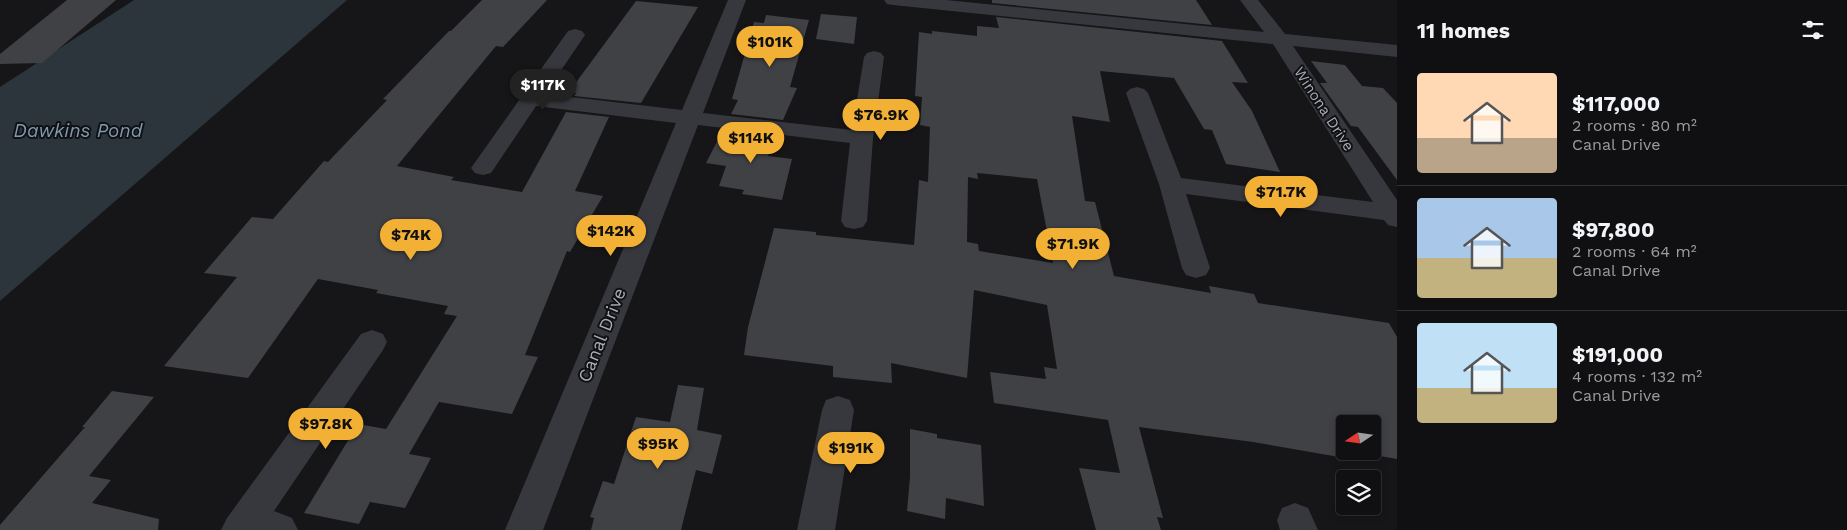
<!DOCTYPE html>
<meta charset="utf-8">
<style>
:root{--surface:#101012;--page:#19191b;--text:#f1f3f6;--muted:#9c9d9f;--line:#303032;--accent:#f2b134}
body{margin:0;font-family:"Work Sans",sans-serif;background:var(--page);color:var(--text);height:100vh;display:flex;flex-direction:column;font-size:19px;white-space:nowrap}
*{box-sizing:border-box;margin:0}
p{font-size:16px;color:var(--muted)}
.icon{flex:none;width:28px;height:28px;fill:none;stroke:currentColor;stroke-width:2;stroke-linecap:round;stroke-linejoin:round}
.map{position:relative;flex:1;overflow:hidden}
.side{display:flex;flex-direction:column;background:var(--surface);width:450px}
.side>*{flex:none}
.needle{width:32px;rotate:257deg}
.fabs{position:absolute;left:1336px;top:415px;display:grid;gap:10px}
.fabs a{display:grid;place-items:center;width:45px;height:45px;border-radius:5px;background:var(--surface);box-shadow:0 2px 8px #0003,0 0 0 1px var(--line);font-size:25px}
.price{position:absolute;translate:-50% -42px;padding:0 11px;border-radius:18px;background:var(--accent);color:#111;font-size:16px;line-height:32px;filter:drop-shadow(0 1px 2px #0008)}
.price::after{content:'';position:absolute;left:50%;top:30px;width:15px;height:11px;margin-left:-8px;background:inherit;clip-path:polygon(0 0,100% 0,50% 100%)}
.price.on{background:#222;color:#fff}
ul{padding:0;list-style:none}
li{display:flex;align-items:center;gap:15px;height:125px;padding:0 20px}
li+li{border-top:1px solid var(--line)}
li span{display:grid;place-items:center;flex:none;width:140px;height:100px;border-radius:5px;color:#555}
li>.icon{margin-inline-start:auto}
span .icon{width:60px;height:60px;fill:#fffc;stroke-width:1}
li b{font-size:21px}
h2{display:flex;justify-content:space-between;align-items:center;height:60px;padding:0 20px;font-size:21px}
main{display:flex;flex:1;min-height:0}
.map>svg:first-child{display:block}
</style>
<main>
<div class="map">
<svg width="1397" height="530" viewBox="0 0 1397 530">
<rect width="100%" height="100%" fill="#161618"/>
<path fill="#2c353c" d="M 134,0 L 347,0 L 0,301 L 0,87 Z"/>
<path fill="#404145" fill-rule="evenodd" d="M 67,0 L 116,0 L 42,63 L 0,64 L 0,54 Z
M 482,0 L 547,0 L 503,47 L 496,46 L 397,166 L 454,177 L 451,180 L 522,192 L 566,112 L 609,117 L 575,191 L 603,196 L 570,252 L 567,251 L 525,355 L 538,357 L 512,414 L 439,402 L 409,454 L 431,458 L 405,508 L 370,502 L 359,524 L 304,513 L 358,424 L 386,429 L 457,316 L 444,314 L 448,306 L 376,293 L 378,290 L 318,279 L 248,378 L 164,366 L 237,277 L 204,273 L 252,217 L 273,219 L 324,161 L 328,162 L 387,100 L 383,99 L 449,31 L 451,31 Z
M 992,0 L 1196,0 L 1212,25 L 992,3 Z
M 636,1 L 698,7 L 641,103 L 574,96 L 576,93 L 569,92 Z
M 821,14 L 857,17 L 854,44 L 816,39 Z
M 766,15 L 809,20 L 790,87 L 797,88 L 783,120 L 731,114 L 738,100 L 732,99 L 754,22 L 764,23 Z
M 996,17 L 1222,41 L 1248,83 L 1232,82 L 1252,111 L 1280,172 L 1226,164 L 1212,130 L 1204,129 L 1174,78 L 1100,71 L 1110,122 L 1072,116 L 1085,201 L 1095,202 L 1114,276 L 1211,293 L 1209,286 L 1254,294 L 1258,303 L 1389,323 L 1397,337 L 1397,459 L 1357,452 L 1372,451 L 1372,424 L 1345,424 L 1345,450 L 1336,448 L 1339,457 L 1253,442 L 1139,427 L 1163,518 L 1157,517 L 1161,530 L 1096,530 L 1079,468 L 1120,473 L 1108,420 L 994,403 L 990,372 L 1046,379 L 1044,367 L 1057,369 L 1047,305 L 974,290 L 967,378 L 891,363 L 892,383 L 833,377 L 833,366 L 744,355 L 748,327 L 774,228 L 816,232 L 816,235 L 914,245 L 919,180 L 928,182 L 930,127 L 920,125 L 922,97 L 915,96 L 919,32 L 932,34 L 932,31 L 977,36 L 977,26 L 999,28 ZM 977,173 L 1037,179 L 1053,263 L 979,251 L 978,244 L 967,242 L 968,177 L 978,179 Z
M 1311,61 L 1345,65 L 1362,86 L 1383,88 L 1397,103 L 1397,180 L 1358,127 L 1351,126 L 1320,83 L 1327,83 Z
M 723,130 L 776,136 L 768,156 L 792,159 L 782,200 L 742,194 L 744,190 L 719,186 L 726,166 L 706,163 Z
M 678,385 L 704,388 L 697,430 L 722,435 L 712,474 L 696,470 L 681,530 L 591,530 L 594,518 L 590,517 L 603,481 L 614,484 L 636,417 L 670,422 Z
M 112,391 L 154,397 L 89,476 L 111,480 L 92,503 L 159,519 L 158,530 L 0,530 L 0,525 L 85,427 L 82,427 Z
M 910,429 L 937,434 L 937,438 L 981,445 L 984,506 L 946,498 L 945,519 L 907,511 L 910,477 Z"/>
<g fill="none" stroke-linecap="round" stroke-linejoin="round">
<path fill="#37383d" fill-rule="evenodd" d="M 728,0 L 746,0 L 703,113 L 852,130 L 864,57 L 867,53 L 874,51 L 881,53 L 884,57 L 873,138 L 867,221 L 863,227 L 854,229 L 845,227 L 841,221 L 850,143 L 698,125 L 543,530 L 505,530 L 676,123 L 536,106 L 491,173 L 483,175 L 475,173 L 471,168 L 568,31 L 575,29 L 582,31 L 585,35 L 545,94 L 682,110 Z
M 884,0 L 946,0 L 1264,32 L 1240,0 L 1258,0 L 1285,34 L 1397,45 L 1397,57 L 1293,46 L 1397,200 L 1397,227 L 1388,225 L 1384,220 L 1186,194 L 1210,268 L 1206,275 L 1196,278 L 1186,275 L 1182,268 L 1159,184 L 1126,93 L 1130,89 L 1137,87 L 1144,89 L 1148,93 L 1181,178 L 1373,202 L 1273,44 L 893,5 L 887,4 Z
M 372,330 L 383,334 L 387,342 L 383,350 L 274,511 L 292,518 L 298,530 L 221,530 L 227,518 L 361,334 Z
M 838,396 L 850,400 L 854,410 L 835,530 L 797,530 L 822,410 L 826,400 Z
M 1295,503 L 1308,508 L 1318,530 L 1280,530 L 1277,520 L 1282,508 Z"/>
</g>
<g text-anchor="middle" stroke-width="4" stroke-linejoin="round" paint-order="stroke">
<g font-size="15" fill="#a8adb8" stroke="#111113">
<text transform="translate(1324 109) rotate(57)" y="5">Winona Drive</text>
</g>
<g font-size="18" fill="#a8adb8" stroke="#111113">
<text transform="translate(602 335) rotate(-68)" y="6">Canal Drive</text>
</g>
<g font-size="19" font-style="italic" fill="#7f9bb3" stroke="#111113">
<text x="78" y="137">Dawkins Pond</text>
</g>
</g>
</svg>
<div class="fabs">
<a><svg class="needle" viewBox="-14 -14 28 28"><path d="M0-13l5 13h-10z" fill="#e53935"/><path d="M0 13l5-13h-10z" fill="#9c9d9f"/></svg></a>
<a><svg class="icon" aria-label="layers" viewBox="0 0 24 24"><path d="M12 4l9 5-9 5-9-5zM3 14l9 5 9-5"/></svg></a>
</div>
<b class="price" style="left:770px;top:68px">$101K</b>
<b class="price on" style="left:543px;top:111px">$117K</b>
<b class="price" style="left:881px;top:141px">$76.9K</b>
<b class="price" style="left:751px;top:164px">$114K</b>
<b class="price" style="left:1281px;top:218px">$71.7K</b>
<b class="price" style="left:611px;top:257px">$142K</b>
<b class="price" style="left:411px;top:261px">$74K</b>
<b class="price" style="left:1073px;top:270px">$71.9K</b>
<b class="price" style="left:326px;top:450px">$97.8K</b>
<b class="price" style="left:658px;top:470px">$95K</b>
<b class="price" style="left:851px;top:474px">$191K</b>
</div>
<section class="side">
<h2>11 homes<svg class="icon" aria-label="filters" viewBox="0 0 24 24"><path d="M4 7h16M4 17h16"/><circle cx="9" cy="7" r="2"/><circle cx="15" cy="17" r="2"/></svg></h2>
<ul>
<li><span style="background:linear-gradient(#ffd9b3 65%,#b9a48a 0)"><svg class="icon" aria-label="home" viewBox="0 0 24 24"><path d="M3 11l9-7 9 7M6 9v11h12V9"/></svg></span><div><b>$117,000</b><p>2 rooms · 80 m²</p><p>Canal Drive</p></div></li>
<li><span style="background:linear-gradient(#a9c7e8 60%,#c2b280 0)"><svg class="icon" aria-label="home" viewBox="0 0 24 24"><path d="M3 11l9-7 9 7M6 9v11h12V9"/></svg></span><div><b>$97,800</b><p>2 rooms · 64 m²</p><p>Canal Drive</p></div></li>
<li><span style="background:linear-gradient(#bfe0f5 65%,#c2b280 0)"><svg class="icon" aria-label="home" viewBox="0 0 24 24"><path d="M3 11l9-7 9 7M6 9v11h12V9"/></svg></span><div><b>$191,000</b><p>4 rooms · 132 m²</p><p>Canal Drive</p></div></li>
</ul>
</section>
</main>
